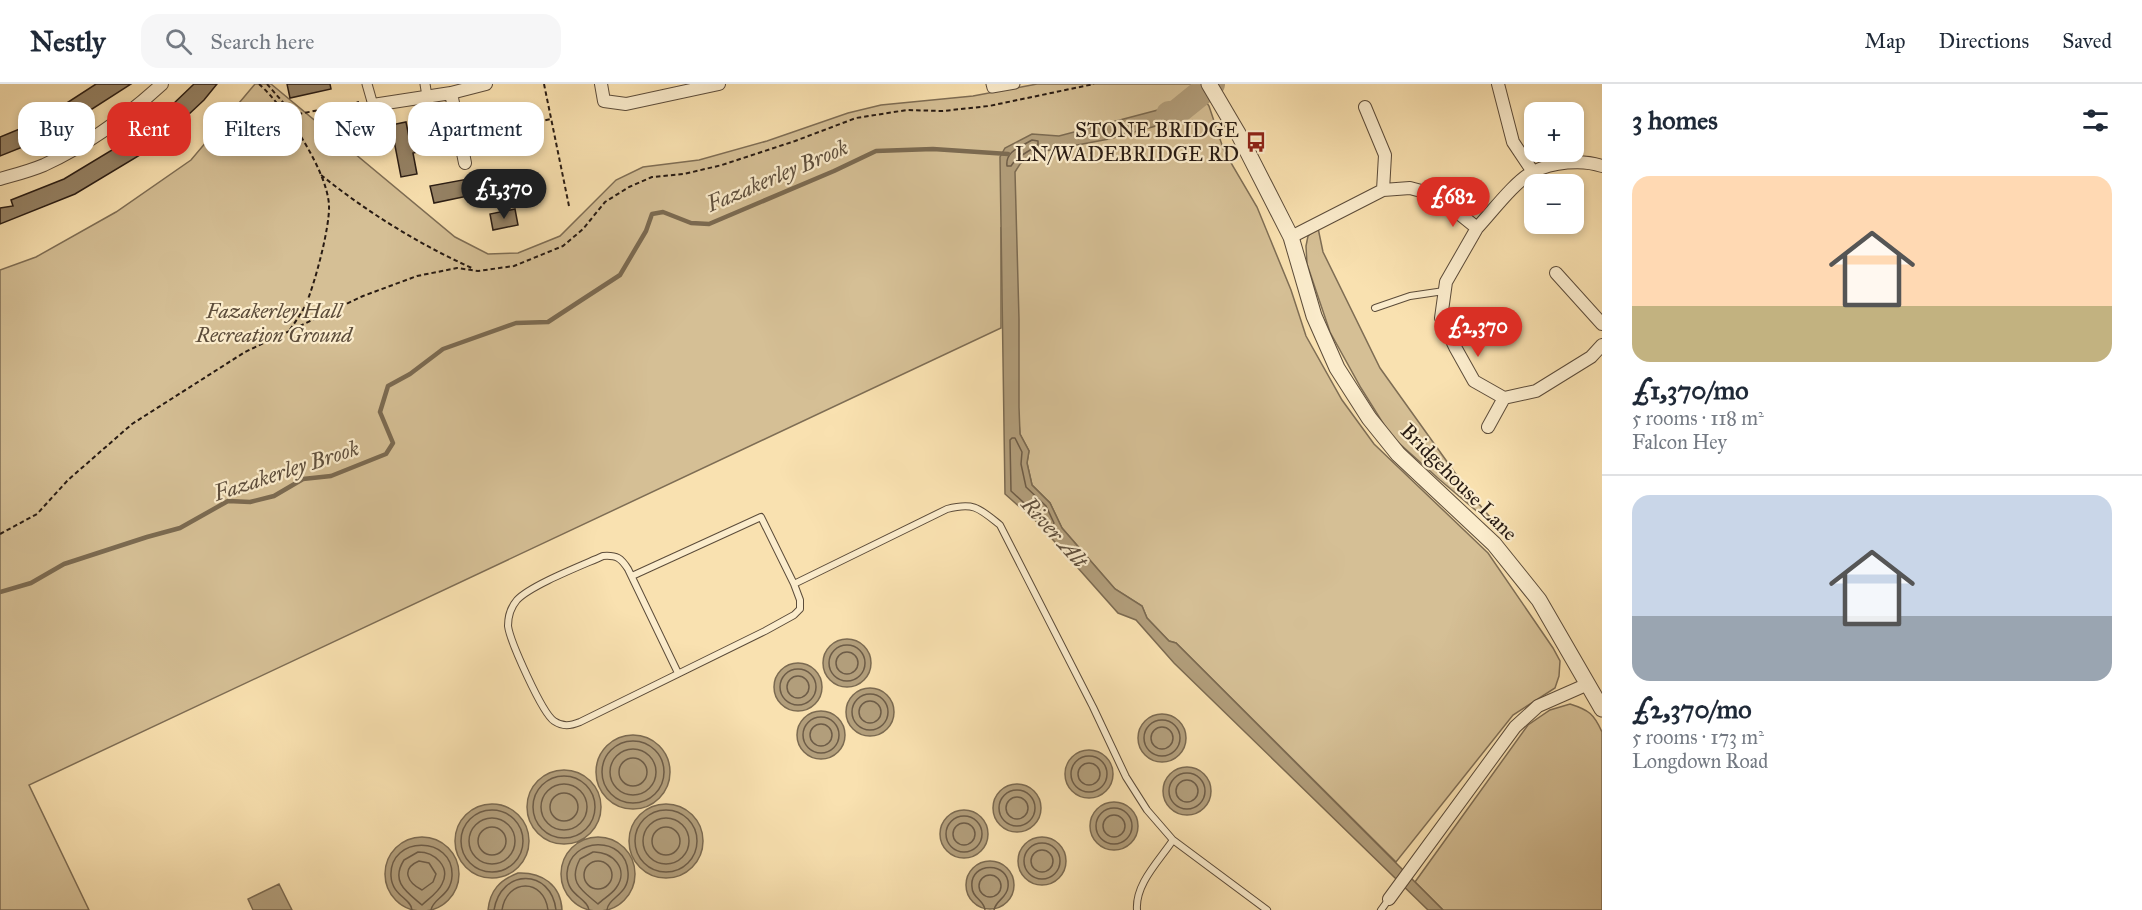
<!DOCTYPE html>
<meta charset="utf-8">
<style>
:root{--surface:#fff;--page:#f6f6f7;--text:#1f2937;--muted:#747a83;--line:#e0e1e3;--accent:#d93025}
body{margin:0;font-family:"IM FELL Great Primer",serif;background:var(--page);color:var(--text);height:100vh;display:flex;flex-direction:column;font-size:22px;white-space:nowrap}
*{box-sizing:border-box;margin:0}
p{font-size:20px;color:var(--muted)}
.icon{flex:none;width:33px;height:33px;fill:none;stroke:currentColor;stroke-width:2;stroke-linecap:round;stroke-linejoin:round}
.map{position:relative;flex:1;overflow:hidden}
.drawer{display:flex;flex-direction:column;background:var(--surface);width:540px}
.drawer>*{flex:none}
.hud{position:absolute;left:18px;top:18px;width:570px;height:54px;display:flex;gap:12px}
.controls{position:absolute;left:1524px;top:18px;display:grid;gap:12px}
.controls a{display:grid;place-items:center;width:60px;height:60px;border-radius:12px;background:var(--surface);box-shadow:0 3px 9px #0003;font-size:30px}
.price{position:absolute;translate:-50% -51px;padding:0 14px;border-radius:21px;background:var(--accent);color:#fff;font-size:20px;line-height:39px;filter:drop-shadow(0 2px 3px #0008)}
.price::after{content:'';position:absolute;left:50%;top:36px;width:18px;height:14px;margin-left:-9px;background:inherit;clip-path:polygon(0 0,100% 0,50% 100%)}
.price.selected{background:#222;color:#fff}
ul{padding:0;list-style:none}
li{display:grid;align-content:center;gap:12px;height:318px;padding:0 30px}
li+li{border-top:2px solid var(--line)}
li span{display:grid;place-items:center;height:186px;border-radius:18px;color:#555}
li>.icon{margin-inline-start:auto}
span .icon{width:108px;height:108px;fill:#fffc;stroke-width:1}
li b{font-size:26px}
h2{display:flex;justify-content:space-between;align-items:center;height:72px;padding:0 30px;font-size:26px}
.chip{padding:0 21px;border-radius:18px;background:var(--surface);box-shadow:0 3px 9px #0003;font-size:21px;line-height:54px}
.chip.selected{background:var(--accent);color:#fff}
header{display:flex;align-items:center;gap:36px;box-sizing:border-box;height:84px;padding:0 30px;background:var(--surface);border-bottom:2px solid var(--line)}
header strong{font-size:28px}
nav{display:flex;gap:33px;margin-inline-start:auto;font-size:21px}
.search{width:420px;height:54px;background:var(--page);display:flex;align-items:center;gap:15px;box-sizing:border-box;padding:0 21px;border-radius:18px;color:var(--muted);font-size:22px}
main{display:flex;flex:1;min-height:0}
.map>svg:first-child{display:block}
</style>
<header>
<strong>Nestly</strong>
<div class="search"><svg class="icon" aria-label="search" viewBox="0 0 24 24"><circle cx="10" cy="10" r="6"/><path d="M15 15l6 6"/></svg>Search here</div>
<nav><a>Map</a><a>Directions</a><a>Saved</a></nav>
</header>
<main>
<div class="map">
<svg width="1602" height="826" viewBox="0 0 1602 826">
<rect width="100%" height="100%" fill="#f9e1b0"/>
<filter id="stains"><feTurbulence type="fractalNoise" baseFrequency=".00333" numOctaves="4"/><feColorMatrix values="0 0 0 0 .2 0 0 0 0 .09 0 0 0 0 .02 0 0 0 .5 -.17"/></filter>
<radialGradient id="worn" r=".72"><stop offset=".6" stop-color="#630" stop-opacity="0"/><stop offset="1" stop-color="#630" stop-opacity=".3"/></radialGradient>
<path fill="#d5bf95" stroke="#7e6d54" stroke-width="1.5" d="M 255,0 L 271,0 L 455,153 L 488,170 L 518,169 L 560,152 L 616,96 L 643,83 L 699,76 L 767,57 L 848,29 L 881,21 L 973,12 L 1037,0 L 1194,0 L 1209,22 L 1224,67 L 1257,123 L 1291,206 L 1306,252 L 1342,316 L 1374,360 L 1488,469 L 1553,564 L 1560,577 L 1559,592 L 1555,604 L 1513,631 L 1396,778 L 1176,559 L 1169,557 L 1147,534 L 1142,522 L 1115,505 L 1062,444 L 1050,419 L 1032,401 L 1027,379 L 1029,367 L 1020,350 L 1001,143 L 1001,244 L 29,701 L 89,826 L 0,826 L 0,186 L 36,173 L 116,128 L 191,76 Z
M 1318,144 L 1323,168 L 1380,284 L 1468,407 L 1506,452 L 1440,396 L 1391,352 L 1361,304 L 1330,248 L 1307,180 L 1306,162 L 1308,152 Z
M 1570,620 C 1589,626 1594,630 1602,648 L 1602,826 L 1443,826 L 1415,798 L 1528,641 L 1550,626 Z"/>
<path fill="#b29e7b" stroke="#7b6a51" stroke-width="1.5" d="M 1194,7 L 1201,18 L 1181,35 L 1109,55 L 1035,69 L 1020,80 L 1015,88 L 1019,235 L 1019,323 L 1020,350 L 1029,367 L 1027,379 L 1032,401 L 1050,419 L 1062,444 L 1115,505 L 1142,522 L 1147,534 L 1169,557 L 1176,559 L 1443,826 L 1428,826 L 1174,579 L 1136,536 L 1118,529 L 1038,439 L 1005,410 L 1000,73 L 1005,64 L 1032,50 L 1059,52 L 1173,22 Z
M823 579a24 24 0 1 1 48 0a24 24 0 1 1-48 0Z
M774 603a24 24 0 1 1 48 0a24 24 0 1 1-48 0Z
M846 628a24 24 0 1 1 48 0a24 24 0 1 1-48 0Z
M797 651a24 24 0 1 1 48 0a24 24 0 1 1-48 0Z
M1138 654a24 24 0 1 1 48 0a24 24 0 1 1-48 0Z
M596 688a37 37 0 1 1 74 0a37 37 0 1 1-74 0Z
M1065 690a24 24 0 1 1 48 0a24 24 0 1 1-48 0Z
M1163 707a24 24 0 1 1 48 0a24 24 0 1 1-48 0Z
M527 723a37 37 0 1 1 74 0a37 37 0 1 1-74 0Z
M993 724a24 24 0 1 1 48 0a24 24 0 1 1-48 0Z
M1090 742a24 24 0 1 1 48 0a24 24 0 1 1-48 0Z
M629 757a37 37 0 1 1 74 0a37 37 0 1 1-74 0Z
M455 757a37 37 0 1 1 74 0a37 37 0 1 1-74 0Z
M940 750a24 24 0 1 1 48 0a24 24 0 1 1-48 0Z
M1018 777a24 24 0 1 1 48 0a24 24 0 1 1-48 0Z
M561 790a37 37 0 1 1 74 0a37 37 0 1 1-74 0Z
M385 790a37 37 0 1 1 74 0a37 37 0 1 1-74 0Z
M966 801a24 24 0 1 1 48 0a24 24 0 1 1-48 0Z
M 518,789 C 542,788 561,801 562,826 L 488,826 C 490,806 500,796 518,789 Z
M 279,800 L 292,826 L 253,826 L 248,815 Z"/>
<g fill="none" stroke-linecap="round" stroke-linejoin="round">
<path stroke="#6d5c47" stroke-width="1.5" d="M 1032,56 L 1038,57 L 1038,61 L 1016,75 L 1011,82 L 1007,82 C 1005,67 1021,63 1032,56 Z
M 1012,354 L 1015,354 L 1022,368 L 1021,380 L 1026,403 L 1046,422 L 1054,439 L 1052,443 L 1049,442 L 1011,407 L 1010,356 Z
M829 579a18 18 0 1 1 36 0a18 18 0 1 1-36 0Z
M836 579a11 11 0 1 1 22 0a11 11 0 1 1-22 0Z
M780 603a18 18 0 1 1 36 0a18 18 0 1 1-36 0Z
M787 603a11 11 0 1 1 22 0a11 11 0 1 1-22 0Z
M852 628a18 18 0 1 1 36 0a18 18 0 1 1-36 0Z
M859 628a11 11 0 1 1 22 0a11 11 0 1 1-22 0Z
M803 651a18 18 0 1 1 36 0a18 18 0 1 1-36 0Z
M1144 654a18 18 0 1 1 36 0a18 18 0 1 1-36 0Z
M810 651a11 11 0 1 1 22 0a11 11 0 1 1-22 0Z
M1151 654a11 11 0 1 1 22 0a11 11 0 1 1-22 0Z
M602 688a31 31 0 1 1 62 0a31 31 0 1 1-62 0Z
M610 688a23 23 0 1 1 46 0a23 23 0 1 1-46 0Z
M1071 690a18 18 0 1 1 36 0a18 18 0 1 1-36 0Z
M619 688a14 14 0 1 1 28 0a14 14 0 1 1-28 0Z
M1078 690a11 11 0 1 1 22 0a11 11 0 1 1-22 0Z
M1169 707a18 18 0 1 1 36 0a18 18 0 1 1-36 0Z
M533 723a31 31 0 1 1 62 0a31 31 0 1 1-62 0Z
M1176 707a11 11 0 1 1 22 0a11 11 0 1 1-22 0Z
M541 723a23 23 0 1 1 46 0a23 23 0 1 1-46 0Z
M999 724a18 18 0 1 1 36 0a18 18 0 1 1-36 0Z
M550 723a14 14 0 1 1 28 0a14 14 0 1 1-28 0Z
M1006 724a11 11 0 1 1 22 0a11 11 0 1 1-22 0Z
M1096 742a18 18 0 1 1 36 0a18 18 0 1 1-36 0Z
M635 757a31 31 0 1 1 62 0a31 31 0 1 1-62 0Z
M461 757a31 31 0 1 1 62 0a31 31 0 1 1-62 0Z
M1103 742a11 11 0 1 1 22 0a11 11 0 1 1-22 0Z
M946 750a18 18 0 1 1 36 0a18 18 0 1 1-36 0Z
M643 757a23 23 0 1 1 46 0a23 23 0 1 1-46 0Z
M469 757a23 23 0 1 1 46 0a23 23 0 1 1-46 0Z
M953 750a11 11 0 1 1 22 0a11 11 0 1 1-22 0Z
M652 757a14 14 0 1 1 28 0a14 14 0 1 1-28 0Z
M478 757a14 14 0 1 1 28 0a14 14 0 1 1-28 0Z
M1024 777a18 18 0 1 1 36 0a18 18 0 1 1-36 0Z
M1031 777a11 11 0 1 1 22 0a11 11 0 1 1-22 0Z
M 418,768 C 435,768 451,783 442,800 C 438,809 428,815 422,821 C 407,808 390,798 404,776 Z
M 593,768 C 612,767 630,785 616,804 C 612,810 603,815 598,820 C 583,807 567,799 580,775 Z
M584 791a14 14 0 1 1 28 0a14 14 0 1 1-28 0Z
M 419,777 L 429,779 L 436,790 L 433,798 L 422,806 C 408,799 400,785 419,777 Z
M979 802a11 11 0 1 1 22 0a11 11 0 1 1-22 0Z
M 412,826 C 411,814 392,812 391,792 C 389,751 454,751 452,792 C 451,812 433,814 431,826
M 494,826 C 501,784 551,784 556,826
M 502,826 C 507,794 544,794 548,826
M 589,826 C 587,813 566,812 567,789 C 570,752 626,751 628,788 C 630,811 608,813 607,826
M 985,826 C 984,816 972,814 972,803 C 969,777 1011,777 1008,803 C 1007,814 996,816 994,826"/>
<path stroke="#7b6a51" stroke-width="4.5" d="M 0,508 L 31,499 L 64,480 L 147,453 L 180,444 L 228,417 L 250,418 L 274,412 L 303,395 L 331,392 L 386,370 L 393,359 L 380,328 L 388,302 L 410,290 L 443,265 L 516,239 L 548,238 L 577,219 L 620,191 L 646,147 L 652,130 L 663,128 L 691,139 L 709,140 L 834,87 L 876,67 L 933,65 L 1008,70"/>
<path stroke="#b29e7b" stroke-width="26" d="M 1169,30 L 1176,29 L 1212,0"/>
</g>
<path fill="#958265" stroke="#281b13" stroke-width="1.5" d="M 96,0 L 131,0 L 50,52 L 0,72 L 0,53 L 39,37 Z
M 194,0 L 217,0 L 204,16 L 155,62 L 75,110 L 0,140 L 0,124 L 13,122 L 11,116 L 64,95 L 147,45 Z
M 287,0 L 330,0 L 331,5 L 290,14 Z
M 406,38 L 409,53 L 439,47 L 442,63 L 413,69 L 417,90 L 401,93 L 391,41 Z
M 484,92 L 487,108 L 434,119 L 430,102 Z
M 515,125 L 518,141 L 493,146 L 490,130 Z"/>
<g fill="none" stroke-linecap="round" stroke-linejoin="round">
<g stroke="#5c4c3a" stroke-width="8">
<path id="service" d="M 1375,224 L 1410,212 L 1444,207
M 632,492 L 761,433 L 794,500
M 678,589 L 628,485 C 621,474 617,471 603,472 C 583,481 531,501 517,516 C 511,523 508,533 508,542 C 510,557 542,629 554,637 C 563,643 570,642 580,638 L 765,547 L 794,531 L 800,525 L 800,516 L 794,500 L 947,425 C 974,418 979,424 1000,441 L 1093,623 L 1126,693 L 1147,726 L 1173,756
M 1137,826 C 1135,800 1159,777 1173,756 L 1267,826
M 1381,826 L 1389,815"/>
</g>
<g stroke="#5c4c3a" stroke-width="11">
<path id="pedestrian" d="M 367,0 L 373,21
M 425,0 L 427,12
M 991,0 L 992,4 L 1015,0"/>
</g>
<g stroke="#5c4c3a" stroke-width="14">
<path id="minor" d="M 601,0 L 604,17 L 626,20 L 719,0
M 1498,0 L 1513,58 L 1533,88
M 451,9 L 465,79
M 373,21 L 451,9 L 486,0
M 1365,23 L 1385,71 L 1383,106
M 0,95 C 14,91 30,87 44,81 C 87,61 127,32 162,0
M 1477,144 L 1446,198 L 1441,234 L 1455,263 L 1474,297 L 1504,314 L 1536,307 L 1591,273 L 1602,261
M 1291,153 L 1383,106 L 1410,104 L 1436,111 L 1477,144 C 1491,129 1516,96 1533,88 C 1552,78 1582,75 1602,82
M 1556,189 L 1602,240
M 1488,343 L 1504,314
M 1389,815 L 1515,643 L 1538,622 L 1588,600"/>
</g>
<g stroke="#5c4c3a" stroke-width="17">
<path id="tertiary" d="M 1209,0 L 1239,51 L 1291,153 L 1314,232 L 1337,284 L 1369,334 L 1398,370 L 1494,460 L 1539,516 L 1602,625"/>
</g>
<path stroke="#281b13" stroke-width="2" stroke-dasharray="4.5 3" stroke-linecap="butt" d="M 259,0 C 285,23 327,86 329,121 C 330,143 315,199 306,220 C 302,229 295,238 289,247
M 267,0 L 294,31 L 359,18
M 544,0 L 569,122
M 472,52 L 551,35
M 321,91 C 367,128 420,161 474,185
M 0,450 L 37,430 L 68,396 L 132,340 L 245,268 L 363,212 L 417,192 L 457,184 L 478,187 L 514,182 L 563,162 L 583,145 L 605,118 L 629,103 L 652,93 L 684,90 L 722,81 L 795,57 L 856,34 L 907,26 L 943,27 L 989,22 L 1094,0"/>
<use href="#service" stroke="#fbeccc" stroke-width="6"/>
<use href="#pedestrian" stroke="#fbeccc" stroke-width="9"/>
<use href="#minor" stroke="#fbeccc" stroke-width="12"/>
<use href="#tertiary" stroke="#fbeccc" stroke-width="15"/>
</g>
<defs>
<g id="bus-bare" transform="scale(1.62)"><path d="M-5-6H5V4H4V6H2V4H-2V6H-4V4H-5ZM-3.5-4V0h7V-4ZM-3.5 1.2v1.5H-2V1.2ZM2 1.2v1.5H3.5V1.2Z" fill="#8f2418" stroke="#fbeccc" stroke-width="2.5" paint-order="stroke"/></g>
</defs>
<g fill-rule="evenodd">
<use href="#bus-bare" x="1256" y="58"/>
</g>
<g text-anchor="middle" stroke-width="4.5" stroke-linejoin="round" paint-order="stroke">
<g font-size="21" fill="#281b13" stroke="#fbeccc" text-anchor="end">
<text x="1239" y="53">STONE BRIDGE<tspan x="1239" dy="24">LN/WADEBRIDGE RD</tspan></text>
</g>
<g font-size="21" font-style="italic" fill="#5c4c3a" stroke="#fbeccc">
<text x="274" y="234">Fazakerley Hall<tspan x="274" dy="24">Recreation Ground</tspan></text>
</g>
<g font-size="21" fill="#281b13" stroke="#fbeccc">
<text transform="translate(1459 398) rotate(45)" y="7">Bridgehouse Lane</text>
</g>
<g font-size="22" font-style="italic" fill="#5f4f3d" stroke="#fbeccc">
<text transform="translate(777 91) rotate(-23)" y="8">Fazakerley Brook</text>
<text transform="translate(286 386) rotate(-18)" y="8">Fazakerley Brook</text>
<text transform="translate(1055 448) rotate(48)" y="8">River Alt</text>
</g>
</g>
<rect width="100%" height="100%" filter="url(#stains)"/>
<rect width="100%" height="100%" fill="url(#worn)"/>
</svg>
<div class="controls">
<a>+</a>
<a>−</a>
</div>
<b class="price selected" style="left:504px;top:136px">£1,370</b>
<b class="price" style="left:1453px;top:144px">£682</b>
<b class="price" style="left:1478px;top:274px">£2,370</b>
<div class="hud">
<a class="chip">Buy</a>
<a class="chip selected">Rent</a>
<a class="chip">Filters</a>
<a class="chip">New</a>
<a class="chip">Apartment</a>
</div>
</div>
<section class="drawer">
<h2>3 homes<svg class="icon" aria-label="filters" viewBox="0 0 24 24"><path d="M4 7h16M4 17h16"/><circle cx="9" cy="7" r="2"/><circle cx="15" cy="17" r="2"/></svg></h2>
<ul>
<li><span style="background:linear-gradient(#ffd9b3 70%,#c2b280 0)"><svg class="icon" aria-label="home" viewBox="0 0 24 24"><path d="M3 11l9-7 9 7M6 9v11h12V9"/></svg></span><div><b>£1,370/mo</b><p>5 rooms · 118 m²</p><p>Falcon Hey</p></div></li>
<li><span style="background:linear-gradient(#c9d6e8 65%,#9aa5b1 0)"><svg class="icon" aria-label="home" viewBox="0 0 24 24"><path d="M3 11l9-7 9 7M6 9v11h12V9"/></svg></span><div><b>£2,370/mo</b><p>5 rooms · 173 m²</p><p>Longdown Road</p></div></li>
</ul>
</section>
</main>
